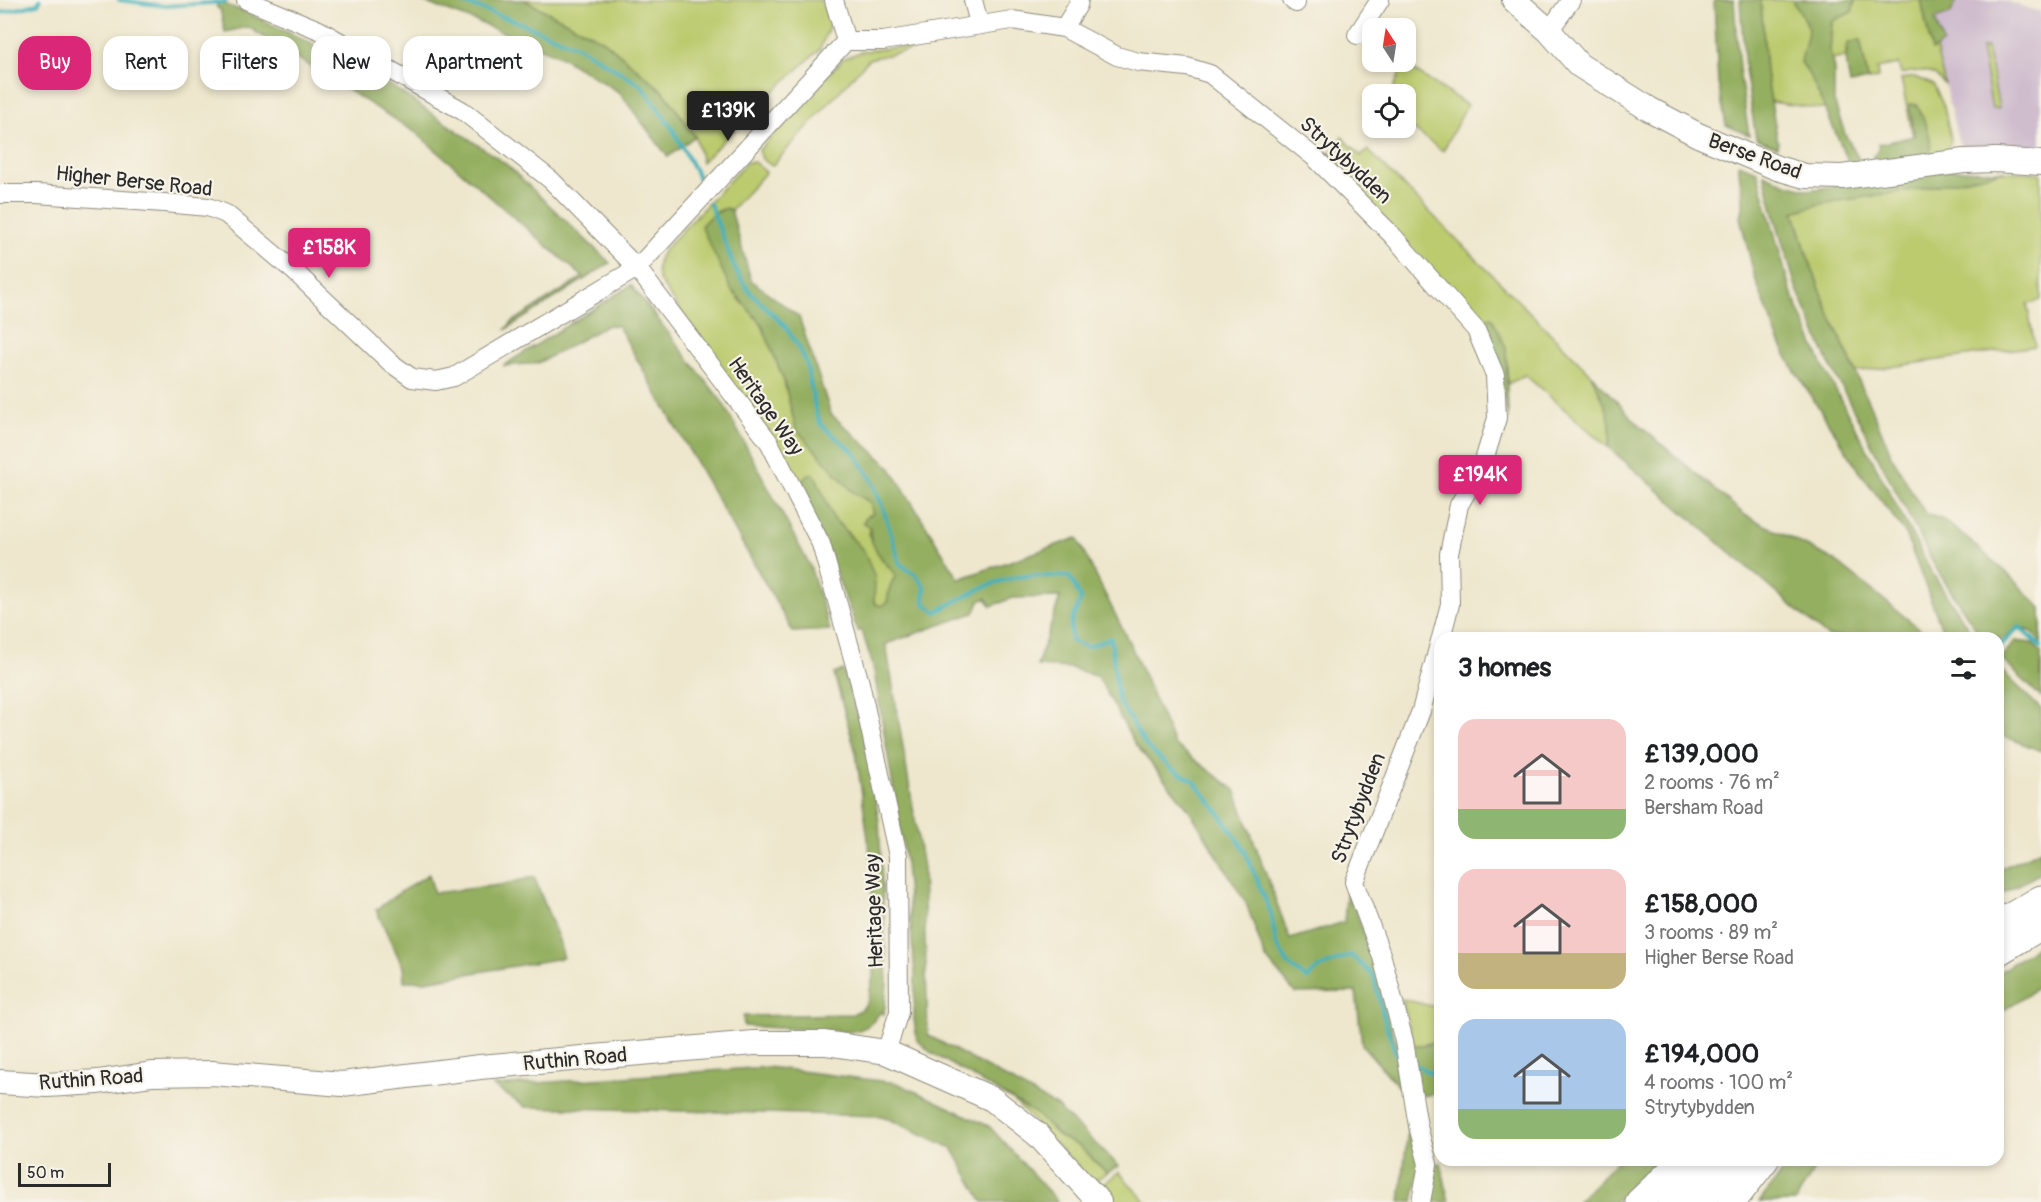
<!DOCTYPE html>
<meta charset="utf-8">
<style>
:root{--surface:#fff;--page:#f2f2f2;--text:#202124;--muted:#757577;--accent:#db2777}
body{margin:0;font-family:Pangolin,sans-serif;background:var(--page);color:var(--text);height:100vh;display:flex;flex-direction:column;font-size:22px;white-space:nowrap}
*{box-sizing:border-box;margin:0}
p{font-size:20px;color:var(--muted)}
.icon{flex:none;width:33px;height:33px;fill:none;stroke:currentColor;stroke-width:2;stroke-linecap:round;stroke-linejoin:round}
.map{position:relative;flex:1;overflow:hidden}
.panel{position:absolute;left:1434px;top:632px;width:570px;height:534px;display:flex;flex-direction:column;background:var(--surface);border-radius:18px;box-shadow:0 3px 9px #0003}
.panel>*{flex:none}
.banner{position:absolute;left:18px;top:36px;width:570px;height:54px;display:flex;gap:12px}
.needle{width:39px;rotate:348deg}
.controls{position:absolute;left:1362px;top:18px;display:grid;gap:12px}
.controls a{display:grid;place-items:center;width:54px;height:54px;border-radius:12px;background:var(--surface);box-shadow:0 3px 9px #0003;font-size:30px}
.scale{position:absolute;left:18px;bottom:15px;width:93px;box-sizing:border-box;padding-left:6px;border:3px solid #2b2b2b;border-top:0;font-size:16px;line-height:21px;white-space:nowrap;color:#2b2b2b;-webkit-text-stroke:4px #f7f3e8;paint-order:stroke}
.price{position:absolute;translate:-50% -51px;padding:0 14px;border-radius:6px;background:var(--accent);color:#fff;font-size:20px;line-height:39px;filter:drop-shadow(0 2px 3px #0008)}
.price::after{content:'';position:absolute;left:50%;top:36px;width:18px;height:14px;margin-left:-9px;background:inherit;clip-path:polygon(0 0,100% 0,50% 100%)}
.price.selected{background:#222;color:#fff}
ul{padding:0;list-style:none}
li{display:flex;align-items:center;gap:18px;height:150px;padding:0 24px}
li span{display:grid;place-items:center;flex:none;width:168px;height:120px;border-radius:18px;color:#555}
li>.icon{margin-inline-start:auto}
span .icon{width:72px;height:72px;fill:#fffc;stroke-width:1}
li b{font-size:26px}
h2{display:flex;justify-content:space-between;align-items:center;height:72px;padding:0 24px;font-size:26px}
.tag{padding:0 21px;border-radius:18px;background:var(--surface);box-shadow:0 3px 9px #0003;font-size:21px;line-height:54px}
.tag.selected{background:var(--accent);color:#fff}
.map>svg:first-child{display:block}
</style>
<div class="map">
<svg width="2041" height="1202" viewBox="0 0 2041 1202">
<rect width="100%" height="100%" fill="#f7f3e8"/>
<filter id="ink" filterUnits="userSpaceOnUse"><feTurbulence type="fractalNoise" baseFrequency=".0167" numOctaves="2"/><feDisplacementMap in="SourceGraphic" scale="12" xChannelSelector="R" yChannelSelector="G"/><feConvolveMatrix kernelMatrix="1 2 1 2 8 2 1 2 1" color-interpolation-filters="sRGB"/></filter>
<filter id="wash" filterUnits="userSpaceOnUse"><feTurbulence type="fractalNoise" baseFrequency=".008" numOctaves="4" result="noise"/><feDisplacementMap in="SourceGraphic" scale="24" xChannelSelector="R" yChannelSelector="G"/><feGaussianBlur stdDeviation="1.35" result="paint"/><feColorMatrix in="noise" values="0 0 0 0 0 0 0 0 0 0 0 0 0 0 0 0 0 1.4 0 .05"/><feComposite in="paint" operator="in"/></filter>
<g filter="url(#wash)">
<rect width="100%" height="100%" fill="#eee7cd"/>
<path fill="#cfbdce" d="M 1924,0 L 2002,0 L 2041,12 L 2041,157 L 1967,155 L 1958,140 Z"/>
<path fill="#bbcb6e" stroke="#737b4c" stroke-width="1.5" d="M 524,0 L 821,0 L 830,24 L 820,49 L 760,104 L 702,162 L 695,136 L 664,92 L 604,41 Z
M 1761,0 L 1825,0 L 1828,110 L 1771,102 L 1766,72 Z
M 1855,0 L 1921,0 L 1932,51 L 1936,48 L 1945,85 C 1931,67 1921,70 1901,74 L 1898,64 L 1877,68 L 1878,78 L 1868,80 L 1860,40 L 1846,49 L 1846,57 L 1831,60 L 1830,51 L 1832,21 L 1852,12 Z
M 947,42 L 869,59 L 772,166 L 762,159 L 759,150 L 844,58 L 864,51 Z
M 1987,47 L 1999,108 L 1992,109 L 1981,48 Z
M 1404,64 L 1467,105 L 1443,151 L 1406,124 L 1406,94 L 1391,94 Z
M 1915,77 L 1934,85 L 1944,107 L 1951,139 L 1947,154 L 1930,156 L 1909,105 L 1915,137 L 1913,137 L 1901,79 Z
M 1342,137 L 1361,156 L 1368,150 L 1590,373 C 1601,395 1617,422 1608,447 L 1525,375 L 1508,384 L 1506,348 L 1480,319 L 1458,304 L 1324,160 Z
M 747,162 L 754,162 L 766,172 L 731,210 C 723,207 712,212 708,220 L 731,289 L 762,325 L 784,381 L 796,429 L 853,492 L 870,502 L 873,514 L 869,535 L 882,559 L 896,575 L 890,586 L 887,603 L 881,606 L 874,603 L 851,536 L 833,518 L 816,477 L 796,488 L 767,434 L 659,280 C 655,268 658,260 664,250 Z
M 1949,170 L 2041,173 L 2041,300 L 2027,304 L 2035,346 L 1856,372 L 1827,308 L 1809,260 L 1786,184 L 1809,190 Z
M 1402,999 L 1440,1008 L 1440,1041 L 1414,1046 Z
M 1014,1101 L 1035,1113 L 1060,1137 L 1079,1146 L 1107,1173 L 1093,1182 Z
M 1119,1172 L 1146,1202 L 1115,1202 L 1098,1188 Z"/>
<path fill="#94af61" stroke="#606d46" stroke-width="1.5" d="M 418,0 L 524,0 L 604,41 L 664,92 L 695,136 L 668,157 L 619,92 L 560,56 L 478,22 Z
M 1714,0 L 1734,0 L 1739,69 L 1749,135 L 1726,125 L 1718,83 Z
M 1740,0 L 1761,0 L 1766,73 L 1778,142 L 1777,147 L 1756,138 L 1745,69 Z
M 1795,0 L 1855,0 L 1852,12 L 1832,21 L 1830,51 L 1834,70 L 1834,101 L 1845,134 L 1861,163 L 1850,165 L 1811,78 L 1801,62 C 1807,31 1816,30 1793,3 Z
M 1921,0 L 1957,0 L 1950,14 L 1935,19 L 1943,43 L 1932,51 Z
M 216,1 L 250,14 L 372,73 L 506,164 L 610,263 L 505,330 L 512,322 L 583,277 L 415,132 L 248,27 L 225,32 L 220,9 L 217,8 Z
M 1860,40 L 1868,80 L 1850,84 C 1848,70 1844,57 1848,43 Z
M 1909,104 L 1918,105 C 1924,121 1934,139 1930,156 L 1872,164 L 1873,156 L 1879,151 L 1878,144 L 1915,136 Z
M 1739,164 L 1757,171 L 1790,289 L 1822,364 L 1931,571 L 1974,637 L 1944,637 L 1944,634 L 1905,533 L 1860,472 L 1792,366 L 1777,337 L 1755,278 L 1740,217 C 1749,202 1737,180 1739,164 Z
M 1949,170 L 2005,171 L 1919,189 L 1820,204 L 1794,212 L 1809,260 L 1827,308 L 1894,460 L 1911,490 L 1925,513 L 1945,521 L 1964,536 L 2006,572 L 2041,608 L 2041,643 L 2032,632 L 2019,627 L 1998,642 L 1998,638 L 1981,637 L 1936,568 L 1828,361 L 1796,287 L 1775,218 L 1764,174 L 1786,184 L 1809,190 Z
M 726,208 L 731,210 L 751,280 L 799,317 L 831,414 L 890,467 L 959,579 L 1077,538 L 1132,648 L 1174,744 L 1235,790 L 1290,939 L 1344,922 L 1347,887 L 1393,1011 L 1391,1029 L 1399,1047 L 1423,1046 L 1440,1041 L 1440,1092 L 1424,1096 L 1417,1089 L 1421,1164 L 1413,1202 L 1400,1202 L 1411,1101 L 1362,1045 L 1356,992 L 1295,993 L 1265,957 L 1246,903 L 1188,808 L 1135,744 L 1098,677 L 1071,668 L 1037,666 L 1060,597 L 1013,598 L 991,606 L 986,598 L 980,601 L 974,613 L 886,644 L 923,868 L 928,1035 L 1056,1106 L 1119,1166 L 1107,1173 L 1079,1146 L 1060,1137 L 1035,1113 L 930,1052 L 917,1040 L 914,1019 L 915,974 L 904,853 L 873,666 L 862,631 L 858,631 L 824,542 L 796,488 L 807,476 L 812,474 L 816,477 L 833,518 L 864,551 L 875,578 L 874,603 L 881,606 L 887,603 L 890,586 L 896,575 C 884,562 868,545 870,527 L 863,522 L 867,516 L 873,514 L 870,502 L 853,492 L 796,429 L 784,381 L 762,325 L 731,289 L 701,226 L 710,216 Z
M 631,285 L 723,403 L 810,566 L 830,630 L 793,632 L 618,326 L 608,325 L 538,363 L 503,366 Z
M 1476,316 L 1480,319 L 1492,317 L 1506,348 L 1508,420 L 1502,384 Z
M 1590,373 L 1639,425 L 1745,515 L 1834,560 L 1930,637 L 1828,637 L 1608,447 C 1617,422 1601,395 1590,373 Z
M 2015,641 L 2032,643 L 2041,652 L 2041,697 L 1998,656 L 1998,652 L 2003,656 Z
M 1998,667 L 2041,709 L 2041,751 L 1998,734 Z
M 843,670 L 865,739 L 879,821 L 887,982 L 884,1014 L 880,1012 C 873,1025 862,1031 848,1032 L 744,1026 L 743,1016 L 853,1014 L 863,1008 L 867,1003 L 874,973 L 871,860 L 856,753 L 834,674 Z
M 2041,850 L 2041,873 L 1998,896 L 1998,870 Z
M 429,874 L 434,893 L 500,885 L 534,877 L 559,940 L 563,958 L 425,981 L 404,981 L 403,967 L 376,910 L 400,892 Z
M 2041,944 L 2041,985 L 1998,1014 L 1998,973 Z
M 767,1067 L 897,1083 L 989,1126 L 1058,1202 L 983,1202 L 952,1148 L 882,1116 L 525,1107 L 493,1086 Z
M 1618,1160 L 1658,1160 L 1615,1202 L 1577,1202 Z
M 1792,1160 L 1820,1160 L 1795,1202 L 1759,1202 Z
M 1441,1163 L 1449,1202 L 1426,1202 L 1432,1164 Z"/>
<g fill="none" stroke-linecap="round" stroke-linejoin="round">
<path stroke="#41b1bb" stroke-width="4" d="M 119,0 L 165,6 L 226,2
M 455,0 L 518,22 L 579,47 L 641,85 L 672,128 L 701,182
M 0,13 L 38,4 L 40,0
M 710,204 L 736,271 L 750,292 L 785,326 L 797,344 L 806,362 L 816,412 L 821,425 L 854,452 L 872,480 L 884,511 L 900,564 L 916,575 L 925,587 L 924,603 L 936,612 C 964,597 995,578 1027,576 C 1041,575 1056,577 1070,577 L 1081,599 L 1071,623 L 1071,641 L 1087,647 L 1111,638 L 1118,700 L 1147,747 L 1171,768 L 1194,781 L 1217,810 L 1243,847 L 1271,913 L 1276,943 L 1288,964 L 1307,979 L 1319,968 L 1351,955 L 1373,975 L 1387,1028 L 1396,1054 L 1400,1056
M 1998,648 L 2019,627 L 2041,647
M 1414,1064 L 1440,1078"/>
</g>
</g>
<g filter="url(#ink)">
<g fill="none" stroke-linecap="round" stroke-linejoin="round">
<g stroke="#8c897c" stroke-width="20">
<path id="minor" d="M 246,0 L 319,30 L 463,111 L 551,180 L 637,268 L 769,442 L 821,544 L 860,683 L 898,856 L 899,1012 L 886,1052
M 834,0 L 846,41
M 973,0 L 979,24
M 1292,0 L 1296,3
M 1064,28 L 1078,5 L 1079,0
M 1549,31 L 1571,0
M 1357,35 L 1380,0
M 846,41 L 883,41 L 1012,20 L 1064,28 L 1117,56 L 1138,62 L 1187,67 L 1210,74 L 1314,157 L 1392,235 L 1476,330 L 1495,375 L 1497,418 L 1483,464 L 1459,505 L 1449,554 L 1450,604 L 1441,638
M 0,194 L 37,194 L 164,203 L 208,207 L 226,214 L 294,271 L 391,363 L 412,378 L 436,381 L 454,377 L 637,268 L 846,41
M 1421,1202 L 1428,1164 L 1418,1126 L 1404,1041 L 1382,957 L 1354,882 L 1421,711 L 1440,641"/>
</g>
<g stroke="#8c897c" stroke-width="26">
<path id="major" d="M 1514,0 L 1549,31 L 1579,65 L 1649,109 L 1698,135 L 1777,168 L 1805,176 L 1842,177 L 1964,161 L 1996,160 L 2041,163
M 0,1082 L 47,1085 L 98,1082 L 152,1074 L 212,1073 L 342,1084 L 480,1067 L 754,1043 L 825,1043 L 886,1052 L 992,1099 L 1038,1135 L 1099,1202"/>
</g>
<g stroke="#8c897c" stroke-width="29">
<path id="highway" d="M 1998,924 L 2041,899
M 1998,952 L 2041,926
M 1639,1202 L 1683,1160
M 1671,1202 L 1709,1160
M 1699,1202 L 1738,1160
M 1732,1202 L 1765,1160"/>
</g>
<use href="#minor" stroke="#fff" stroke-width="18"/>
<use href="#major" stroke="#fff" stroke-width="24"/>
<use href="#highway" stroke="#fff" stroke-width="27"/>
</g>
</g>
<g text-anchor="middle" stroke-width="4.5" stroke-linejoin="round" paint-order="stroke">
<g font-size="21" fill="#2b2b2b" stroke="#f7f3e8">
<text transform="translate(1755 156) rotate(20)" y="7">Berse Road</text>
<text transform="translate(1346 160) rotate(43)" y="7">Strytybydden</text>
<text transform="translate(134 181) rotate(6)" y="7">Higher Berse Road</text>
<text transform="translate(766 406) rotate(55)" y="7">Heritage Way</text>
<text transform="translate(1358 808) rotate(-69)" y="7">Strytybydden</text>
<text transform="translate(874 911) rotate(-92)" y="7">Heritage Way</text>
<text transform="translate(575 1059) rotate(-5)" y="7">Ruthin Road</text>
<text transform="translate(91 1079) rotate(-4)" y="7">Ruthin Road</text>
</g>
</g>
</svg>
<div class="controls">
<a><svg class="needle" viewBox="-14 -14 28 28"><path d="M0-13l5 13h-10z" fill="#e53935"/><path d="M0 13l5-13h-10z" fill="#757577"/></svg></a>
<a><svg class="icon" aria-label="locate" viewBox="0 0 24 24"><circle cx="12" cy="12" r="6"/><path d="M12 2v4M12 18v4M2 12h4M18 12h4"/></svg></a>
</div>
<div class="scale">50 m</div>
<b class="price selected" style="left:728px;top:142px">£139K</b>
<b class="price" style="left:329px;top:279px">£158K</b>
<b class="price" style="left:1480px;top:506px">£194K</b>
<div class="banner">
<a class="tag selected">Buy</a>
<a class="tag">Rent</a>
<a class="tag">Filters</a>
<a class="tag">New</a>
<a class="tag">Apartment</a>
</div>
<section class="panel">
<h2>3 homes<svg class="icon" aria-label="filters" viewBox="0 0 24 24"><path d="M4 7h16M4 17h16"/><circle cx="9" cy="7" r="2"/><circle cx="15" cy="17" r="2"/></svg></h2>
<ul>
<li><span style="background:linear-gradient(#f6c9c9 75%,#8fb573 0)"><svg class="icon" aria-label="home" viewBox="0 0 24 24"><path d="M3 11l9-7 9 7M6 9v11h12V9"/></svg></span><div><b>£139,000</b><p>2 rooms · 76 m²</p><p>Bersham Road</p></div></li>
<li><span style="background:linear-gradient(#f6c9c9 70%,#c2b280 0)"><svg class="icon" aria-label="home" viewBox="0 0 24 24"><path d="M3 11l9-7 9 7M6 9v11h12V9"/></svg></span><div><b>£158,000</b><p>3 rooms · 89 m²</p><p>Higher Berse Road</p></div></li>
<li><span style="background:linear-gradient(#a9c7e8 75%,#8fb573 0)"><svg class="icon" aria-label="home" viewBox="0 0 24 24"><path d="M3 11l9-7 9 7M6 9v11h12V9"/></svg></span><div><b>£194,000</b><p>4 rooms · 100 m²</p><p>Strytybydden</p></div></li>
</ul>
</section>
</div>
